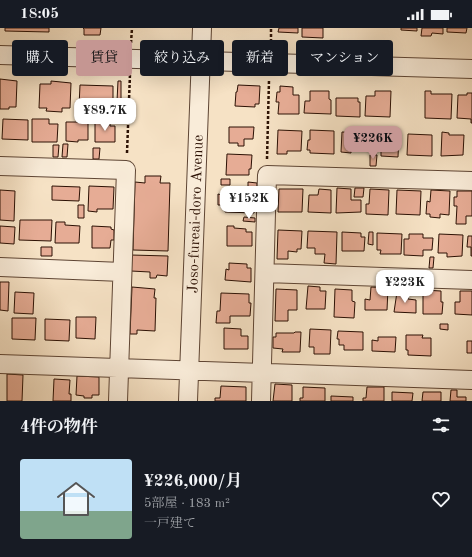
<!DOCTYPE html>
<html lang="ja">
<meta charset="utf-8">
<style>
:root{--surface:#171b24;--page:#242831;--text:#f1f3f6;--muted:#9ea1a6;--line:#363941;--accent:#c59692}
body{margin:0;font-family:"Old Standard TT","Noto Serif JP",serif;background:var(--page);color:var(--text);height:100vh;display:flex;flex-direction:column;font-size:15px;white-space:nowrap}
*{box-sizing:border-box;margin:0}
p{font-size:13px;color:var(--muted)}
.icon{flex:none;width:22px;height:22px;fill:none;stroke:currentColor;stroke-width:2;stroke-linecap:round;stroke-linejoin:round}
.map{position:relative;height:373px;overflow:hidden}
.drawer{display:flex;flex-direction:column;background:var(--surface);flex:1}
.drawer>*{flex:none}
.guide{position:absolute;left:12px;top:12px;width:448px;height:36px;display:flex;gap:8px}
.price{position:absolute;translate:-50% -34px;padding:0 9px;border-radius:8px;background:#fff;color:#222;font-size:13px;line-height:26px;filter:drop-shadow(0 1px 2px #0008)}
.price::after{content:'';position:absolute;left:50%;top:24px;width:12px;height:9px;margin-left:-6px;background:inherit;clip-path:polygon(0 0,100% 0,50% 100%)}
.price.current{background:var(--accent);color:#111}
ul{padding:0;list-style:none}
li{display:flex;align-items:center;gap:12px;height:100px;padding:0 20px}
li+li{border-top:1px solid var(--line)}
li span{display:grid;place-items:center;flex:none;width:112px;height:80px;border-radius:4px;color:#555}
li>.icon{margin-inline-start:auto}
span .icon{width:48px;height:48px;fill:#fffc;stroke-width:1}
li b{font-size:17px}
h2{display:flex;justify-content:space-between;align-items:center;height:48px;padding:0 20px;font-size:17px}
.tag{padding:0 14px;border-radius:4px;background:var(--surface);box-shadow:0 4px 16px #0002;font-size:14px;line-height:36px}
.tag.current{background:var(--accent);color:#111}
.status{display:flex;justify-content:space-between;align-items:center;height:28px;padding:0 20px;background:var(--surface);direction:ltr}
.status svg{height:11px;fill:currentColor}
.map>svg:first-child{display:block}
</style>
<div class="status"><b>18:05</b><svg viewBox="0 0 49 12"><path d="M0 12V9h3v3zM5 12V6h3v6zM10 12V3h3v9zM15 12V0h3v12zM26 1h20v11H26zM47 4h2v5h-2z"/></svg></div>
<div class="map">
<svg width="472" height="373" viewBox="0 0 472 373">
<rect width="100%" height="100%" fill="#f6e2c5"/>
<filter id="stains"><feTurbulence type="fractalNoise" baseFrequency=".005" numOctaves="4"/><feColorMatrix values="0 0 0 0 .2 0 0 0 0 .09 0 0 0 0 .02 0 0 0 .5 -.17"/></filter>
<radialGradient id="worn" r=".72"><stop offset=".6" stop-color="#630" stop-opacity="0"/><stop offset="1" stop-color="#630" stop-opacity=".3"/></radialGradient>
<path fill="#e6ac95" stroke="#2c1104" d="M 5,0 L 49,0 L 49,4 L 5,3 Z
M 83,0 L 101,0 L 100,7 L 84,7 L 84,1 Z
M 279,0 L 298,0 L 298,5 L 278,4 Z
M 302,0 L 323,0 L 323,10 L 302,9 Z
M 401,0 L 417,0 L 417,3 L 401,2 Z
M 422,0 L 443,0 L 443,6 L 432,5 L 431,8 L 421,8 Z
M 447,0 L 467,0 L 466,5 L 447,4 Z
M 0,51 L 17,53 L 16,79 L 9,79 L 9,81 L 0,81 Z
M 51,53 L 71,55 L 70,80 L 62,80 L 62,84 L 46,83 L 47,80 L 39,80 L 40,56 L 51,56 Z
M 118,53 L 121,53 L 121,73 L 117,73 Z
M 80,57 L 113,58 L 113,76 L 89,78 L 89,79 L 79,79 Z
M 238,57 L 260,58 L 259,76 L 255,76 L 255,79 L 235,78 L 236,64 L 237,64 Z
M 280,58 L 293,59 L 293,67 L 299,67 L 299,86 L 278,86 L 279,74 L 276,74 L 277,64 L 280,64 Z
M 310,63 L 329,63 L 329,71 L 331,72 L 331,86 L 304,85 L 305,73 L 310,73 Z
M 375,63 L 391,63 L 390,89 L 365,88 L 366,68 L 375,68 Z
M 425,63 L 431,63 L 431,66 L 452,66 L 451,91 L 425,90 Z
M 467,65 L 472,65 L 472,95 L 471,95 L 471,91 L 457,90 L 458,67 L 467,67 Z
M 336,70 L 358,70 L 358,74 L 360,74 L 360,89 L 336,88 Z
M 3,91 L 28,92 L 28,112 L 2,111 Z
M 32,91 L 49,91 L 49,96 L 58,96 L 57,114 L 32,114 Z
M 66,94 L 88,94 L 88,112 L 78,112 L 78,114 L 66,113 Z
M 95,94 L 110,94 L 110,98 L 115,98 L 115,114 L 95,114 Z
M 229,99 L 254,99 L 253,111 L 244,111 L 244,118 L 238,118 L 238,115 L 229,115 Z
M 278,102 L 302,103 L 301,123 L 287,123 L 287,126 L 277,126 Z
M 310,102 L 334,103 L 334,126 L 310,125 L 310,122 L 307,122 L 308,112 L 310,112 Z
M 342,104 L 369,105 L 368,122 L 351,123 L 351,125 L 341,124 Z
M 442,104 L 449,105 L 449,107 L 464,107 L 463,127 L 441,128 Z
M 375,106 L 399,106 L 398,129 L 381,128 L 381,122 L 374,121 Z
M 408,106 L 432,107 L 432,128 L 407,127 Z
M 63,116 L 68,116 L 67,129 L 62,129 Z
M 53,117 L 59,117 L 58,129 L 53,129 Z
M 93,120 L 100,120 L 99,131 L 93,131 Z
M 227,126 L 252,127 L 251,141 L 249,141 L 249,147 L 226,147 Z
M 370,127 L 377,127 L 376,138 L 370,138 Z
M 145,148 L 161,148 L 160,155 L 170,155 L 168,223 L 133,222 L 135,154 L 145,155 Z
M 221,151 L 230,151 L 230,157 L 221,157 Z
M 248,154 L 257,155 L 257,164 L 248,164 Z
M 52,158 L 80,159 L 79,173 L 52,172 Z
M 89,158 L 114,159 L 113,181 L 97,181 L 97,184 L 88,183 Z
M 337,160 L 351,161 L 351,172 L 361,172 L 361,184 L 336,185 Z
M 355,160 L 364,160 L 363,169 L 354,169 Z
M 225,161 L 243,162 L 243,166 L 252,166 L 252,173 L 255,173 L 254,185 L 225,184 Z
M 279,161 L 303,161 L 302,184 L 278,184 Z
M 319,161 L 331,162 L 331,185 L 308,184 L 309,167 L 318,167 Z
M 370,161 L 389,162 L 388,187 L 366,186 L 366,176 L 369,176 Z
M 0,162 L 15,163 L 14,193 L 0,192 Z
M 397,162 L 421,163 L 420,187 L 396,186 Z
M 431,162 L 450,163 L 449,187 L 440,186 L 440,190 L 430,189 L 430,186 L 426,186 L 427,173 L 430,174 Z
M 457,163 L 472,163 L 472,188 L 466,188 L 466,196 L 456,196 L 457,178 L 454,178 L 454,169 L 457,169 Z
M 218,166 L 222,167 L 222,177 L 218,177 Z
M 78,177 L 84,177 L 84,190 L 78,190 Z
M 244,189 L 255,190 L 255,194 L 243,193 Z
M 20,192 L 52,192 L 51,213 L 19,212 Z
M 56,194 L 65,194 L 65,197 L 80,198 L 79,215 L 55,215 Z
M 0,198 L 15,199 L 14,216 L 0,215 Z
M 92,198 L 111,199 L 111,201 L 114,202 L 114,212 L 111,212 L 110,220 L 92,220 Z
M 227,198 L 234,198 L 234,200 L 246,201 L 246,204 L 252,204 L 252,218 L 227,218 Z
M 278,202 L 302,203 L 301,221 L 297,221 L 297,224 L 288,223 L 288,231 L 277,231 Z
M 308,203 L 337,204 L 336,236 L 324,235 L 325,226 L 315,226 L 315,220 L 307,220 Z
M 342,204 L 361,205 L 361,209 L 365,209 L 364,223 L 342,223 Z
M 369,204 L 373,204 L 373,217 L 368,216 Z
M 377,205 L 402,206 L 401,226 L 380,226 L 381,222 L 377,222 Z
M 409,206 L 423,206 L 423,210 L 433,210 L 432,222 L 423,222 L 423,228 L 404,227 L 404,211 L 409,211 Z
M 439,206 L 463,207 L 462,228 L 447,229 L 447,225 L 438,225 Z
M 468,208 L 472,208 L 472,228 L 471,228 L 471,219 L 467,219 Z
M 41,219 L 52,219 L 52,228 L 41,228 Z
M 131,227 L 168,228 L 167,248 L 157,247 L 156,250 L 150,250 L 150,244 L 131,243 Z
M 430,229 L 434,229 L 433,240 L 429,240 Z
M 229,235 L 247,236 L 247,240 L 251,240 L 251,254 L 225,252 L 226,241 L 229,242 Z
M 0,254 L 9,254 L 8,283 L 0,282 Z
M 308,258 L 320,259 L 320,263 L 326,263 L 325,281 L 306,281 Z
M 132,259 L 155,261 L 154,270 L 156,270 L 155,303 L 137,302 L 137,306 L 130,306 Z
M 371,259 L 388,260 L 387,282 L 365,282 L 365,271 L 370,272 Z
M 276,261 L 297,262 L 297,282 L 288,282 L 288,293 L 275,293 Z
M 335,261 L 352,262 L 352,273 L 355,274 L 354,290 L 334,289 Z
M 423,262 L 441,263 L 441,274 L 443,274 L 442,286 L 423,286 Z
M 460,263 L 472,263 L 472,287 L 455,286 L 455,274 L 460,274 Z
M 15,264 L 34,265 L 33,286 L 14,285 Z
M 397,264 L 408,264 L 408,271 L 416,272 L 416,285 L 394,284 Z
M 221,265 L 249,266 L 249,275 L 251,275 L 250,288 L 230,288 L 230,295 L 216,295 L 217,283 L 220,283 Z
M 76,289 L 96,289 L 95,311 L 76,310 Z
M 12,290 L 36,290 L 35,312 L 12,311 Z
M 45,291 L 70,292 L 69,313 L 45,312 Z
M 440,296 L 448,296 L 448,302 L 440,301 Z
M 224,300 L 241,301 L 241,308 L 248,308 L 248,321 L 224,321 Z
M 310,301 L 331,302 L 330,326 L 314,326 L 314,319 L 309,319 Z
M 338,303 L 363,304 L 363,322 L 344,322 L 344,317 L 339,317 L 339,311 L 337,311 Z
M 295,304 L 301,304 L 300,324 L 282,324 L 283,321 L 273,320 L 273,309 L 276,309 L 276,305 L 294,305 Z
M 406,307 L 423,307 L 422,310 L 431,310 L 431,328 L 408,327 L 408,322 L 406,322 Z
M 378,309 L 396,309 L 395,324 L 372,323 L 372,312 L 378,313 Z
M 467,313 L 472,313 L 472,325 L 467,325 Z
M 7,346 L 23,347 L 22,373 L 7,373 Z
M 77,348 L 99,349 L 99,367 L 92,367 L 92,370 L 84,370 L 84,368 L 76,367 Z
M 54,351 L 70,352 L 69,366 L 71,366 L 71,373 L 53,373 Z
M 275,356 L 292,357 L 292,373 L 273,373 Z
M 221,358 L 246,359 L 246,373 L 215,373 L 215,370 L 220,370 Z
M 303,359 L 325,360 L 325,373 L 300,373 L 300,370 L 303,370 Z
M 367,359 L 384,359 L 384,373 L 363,373 L 363,370 L 366,370 Z
M 451,362 L 457,362 L 457,369 L 466,369 L 466,373 L 450,373 Z
M 392,364 L 413,365 L 412,373 L 392,373 Z
M 423,364 L 441,364 L 441,373 L 422,373 Z
M 331,368 L 353,369 L 353,373 L 331,373 Z"/>
<g fill="none" stroke-linecap="round" stroke-linejoin="round">
<g stroke="#5e4534" stroke-width="20">
<path id="minor" d="M 0,27 L 472,41
M 0,138 L 126,142 L 118,373
M 0,239 L 122,244
M 265,245 L 472,252
M 0,336 L 472,352
M 188,373 L 202,0
M 261,373 L 267,147 L 472,153"/>
</g>
<path stroke="#2c1104" stroke-width="2.5" stroke-dasharray="3 2" stroke-linecap="butt" d="M 131,15 L 132,0
M 271,19 L 271,0
M 127,125 L 130,46
M 267,131 L 269,52"/>
<use href="#minor" stroke="#f9ecd9" stroke-width="18"/>
</g>
<g text-anchor="middle" stroke-width="4" stroke-linejoin="round" paint-order="stroke">
<g font-size="15" fill="#2c1104" stroke="#f9ecd9">
<text transform="translate(195 186) rotate(-88)" y="5">Joso-fureai-doro Avenue</text>
</g>
</g>
<rect width="100%" height="100%" filter="url(#stains)"/>
<rect width="100%" height="100%" fill="url(#worn)"/>
</svg>
<b class="price" style="left:105px;top:104px">¥89.7K</b>
<b class="price current" style="left:373px;top:132px">¥226K</b>
<b class="price" style="left:249px;top:192px">¥152K</b>
<b class="price" style="left:405px;top:276px">¥223K</b>
<div class="guide">
<a class="tag">購入</a>
<a class="tag current">賃貸</a>
<a class="tag">絞り込み</a>
<a class="tag">新着</a>
<a class="tag">マンション</a>
</div>
</div>
<section class="drawer">
<h2>4件の物件<svg class="icon" aria-label="filters" viewBox="0 0 24 24"><path d="M4 7h16M4 17h16"/><circle cx="9" cy="7" r="2"/><circle cx="15" cy="17" r="2"/></svg></h2>
<ul>
<li><span style="background:linear-gradient(#bfe0f5 65%,#7fa58c 0)"><svg class="icon" aria-label="home" viewBox="0 0 24 24"><path d="M3 11l9-7 9 7M6 9v11h12V9"/></svg></span><div><b>¥226,000/月</b><p>5部屋 · 183 m²</p><p>一戸建て</p></div><svg class="icon" aria-label="heart" viewBox="0 0 24 24"><path d="M12 20l-8-8c-3-5 5-10 8-4 3-6 11-1 8 4z"/></svg></li>
</ul>
</section>
